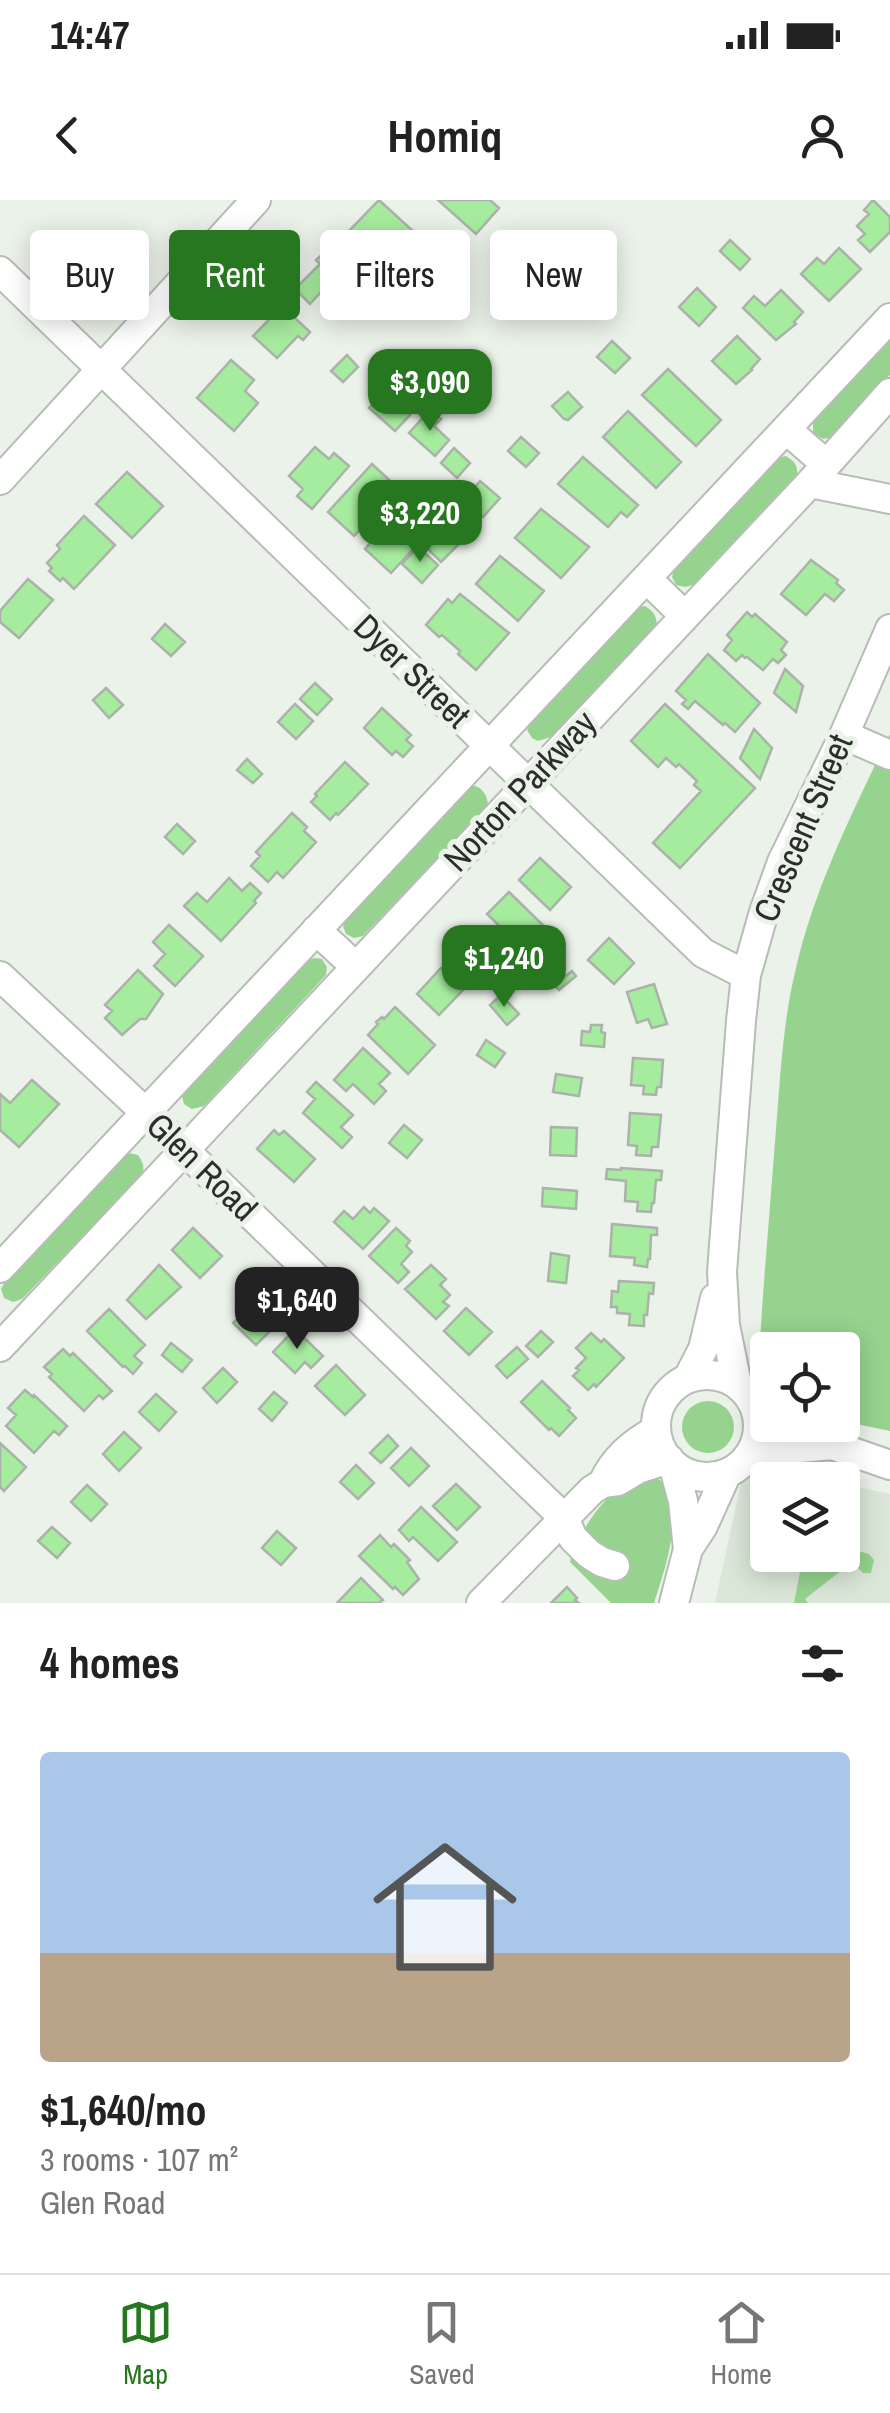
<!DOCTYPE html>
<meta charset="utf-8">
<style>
:root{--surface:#fff;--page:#f6f6f6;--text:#222;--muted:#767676;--line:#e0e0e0;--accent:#277720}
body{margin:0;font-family:"Archivo Narrow",sans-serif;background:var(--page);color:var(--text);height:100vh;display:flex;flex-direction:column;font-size:38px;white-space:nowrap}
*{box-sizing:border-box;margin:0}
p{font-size:32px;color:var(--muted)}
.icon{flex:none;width:55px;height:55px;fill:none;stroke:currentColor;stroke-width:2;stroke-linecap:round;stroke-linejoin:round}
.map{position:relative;height:1403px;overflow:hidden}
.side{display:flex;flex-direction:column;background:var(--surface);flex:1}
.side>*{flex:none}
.top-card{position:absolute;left:30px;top:30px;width:830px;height:90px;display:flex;gap:20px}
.controls{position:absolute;left:750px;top:1132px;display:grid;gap:20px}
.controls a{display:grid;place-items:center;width:110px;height:110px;border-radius:10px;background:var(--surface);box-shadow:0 5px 25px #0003;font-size:50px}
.price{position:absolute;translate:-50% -85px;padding:0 22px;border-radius:20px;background:var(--accent);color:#fff;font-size:32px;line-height:65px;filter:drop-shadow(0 2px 5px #0008)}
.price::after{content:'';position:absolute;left:50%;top:60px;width:30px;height:22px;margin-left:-15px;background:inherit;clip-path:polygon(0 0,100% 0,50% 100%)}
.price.active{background:#222;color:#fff}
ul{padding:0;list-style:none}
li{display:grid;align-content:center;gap:20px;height:530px;padding:0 40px}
li span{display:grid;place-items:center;height:310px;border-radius:10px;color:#555}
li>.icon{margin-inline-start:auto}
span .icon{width:180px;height:180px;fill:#fffc;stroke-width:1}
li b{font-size:42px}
h2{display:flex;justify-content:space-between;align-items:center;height:120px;padding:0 40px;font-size:42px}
.chip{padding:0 35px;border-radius:10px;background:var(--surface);box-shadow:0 5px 25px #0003;font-size:35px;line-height:90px}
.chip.active{background:var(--accent);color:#fff}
.status{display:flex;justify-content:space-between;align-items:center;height:70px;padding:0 50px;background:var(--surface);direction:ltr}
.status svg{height:28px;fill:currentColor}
header{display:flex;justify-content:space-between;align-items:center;height:130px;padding:0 40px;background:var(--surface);font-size:45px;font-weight:700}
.menu{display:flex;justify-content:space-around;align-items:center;height:140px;border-top:2px solid var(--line);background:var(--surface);font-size:28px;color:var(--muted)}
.menu a{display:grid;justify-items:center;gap:5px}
.menu .active{color:var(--accent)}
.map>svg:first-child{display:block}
</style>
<div class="status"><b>14:47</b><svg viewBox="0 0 49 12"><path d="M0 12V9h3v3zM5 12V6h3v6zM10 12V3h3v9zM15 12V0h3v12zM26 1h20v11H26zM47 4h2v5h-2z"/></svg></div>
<header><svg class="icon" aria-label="back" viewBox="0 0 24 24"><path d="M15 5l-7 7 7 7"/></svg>Homiq<svg class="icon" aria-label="person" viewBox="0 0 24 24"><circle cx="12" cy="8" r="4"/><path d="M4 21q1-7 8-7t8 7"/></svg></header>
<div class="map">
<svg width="890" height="1403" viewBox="0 0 890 1403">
<rect width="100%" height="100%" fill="#ebf2e9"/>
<path fill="#dae7d8" d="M 744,1269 L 815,1280 L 768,1280 L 768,1355 L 842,1355 L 843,1284 L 890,1294 L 890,1403 L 715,1403 Z"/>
<path fill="#96d38f" d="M 890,139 L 890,175 L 833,237 L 823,239 L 813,233 L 813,222 Z
M 786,256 C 794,261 798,265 797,274 L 693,385 L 685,387 L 676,385 L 672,377 L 674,369 L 778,258 Z
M 645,406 C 653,411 656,415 657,424 L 551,537 L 538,541 L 532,538 L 527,530 L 531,521 L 639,407 Z
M 890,534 L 890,1231 L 856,1224 L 843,1216 L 842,1150 L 768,1150 L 767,1154 L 760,1141 C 764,1075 770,1008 775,942 C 780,884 782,825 796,768 C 815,686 854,609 890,534 Z
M 470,585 C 481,586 487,593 488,605 L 363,736 L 354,738 L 346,734 L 343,726 L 346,720 Z
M 315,758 L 322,759 L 327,767 L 326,775 L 204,906 L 192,909 L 184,904 L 182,896 L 186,889 L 308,760 Z
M 129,953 L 138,955 C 143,962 145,967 142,975 L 22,1099 L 13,1102 L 4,1098 L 1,1089 L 6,1080 L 124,955 Z
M682 1227a26 26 0 1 1 52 0a26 26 0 1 1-52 0Z
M 655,1277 C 691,1296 664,1372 654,1403 L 611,1403 L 570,1362 C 576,1338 601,1297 624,1286 C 634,1282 645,1280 655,1277 Z
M 843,1347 L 869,1354 L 874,1360 L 871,1373 L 863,1373 L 852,1362 L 805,1399 L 808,1403 L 794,1403 L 802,1361 L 806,1355 L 842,1355 Z"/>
<path fill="#a6ec9e" stroke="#aab2a9" stroke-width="2.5" d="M 379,0 L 413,31 L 400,44 L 411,54 L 396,69 L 366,40 L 359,47 L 346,34 Z
M 438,0 L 490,0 L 499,8 L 476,34 Z
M 873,0 L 890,17 L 890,32 L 870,52 L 858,40 L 865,34 L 857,26 L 869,14 L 864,10 Z
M 730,40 L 750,59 L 740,70 L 720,51 Z
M 839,48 L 861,69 L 829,101 L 801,74 L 817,58 L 824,64 Z
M 325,52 L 357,82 L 352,87 L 368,102 L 354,116 L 339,101 L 334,106 L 320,93 L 310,104 L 295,89 L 320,64 L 316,60 Z
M 697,88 L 716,107 L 699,126 L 679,107 Z
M 781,90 L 803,112 L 794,122 L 796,124 L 776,140 L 743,108 L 754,96 L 765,106 Z
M 282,106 L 310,132 L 303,140 L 298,136 L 277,158 L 253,136 Z
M 737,136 L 760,159 L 751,169 L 752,170 L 736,184 L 712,161 Z
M 612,141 L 630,158 L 615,173 L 597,157 Z
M 347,155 L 358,167 L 343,182 L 331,171 Z
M 231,160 L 254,180 L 245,191 L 258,203 L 234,231 L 197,198 Z
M 668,169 L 721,220 L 696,246 L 642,195 Z
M 385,192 L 410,215 L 395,231 L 369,208 Z
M 568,192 L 582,207 L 568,220 L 564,219 L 552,206 Z
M 430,210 L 441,219 L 434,226 L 449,240 L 435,256 L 409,233 Z
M 628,211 L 681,262 L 656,288 L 603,237 Z
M 521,237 L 539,253 L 526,267 L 508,251 Z
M 315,247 L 329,259 L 334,253 L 349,266 L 312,309 L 297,296 L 303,289 L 289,276 Z
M 454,248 L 470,263 L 457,278 L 441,263 Z
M 583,257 L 638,305 L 627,317 L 621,312 L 608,327 L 558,284 Z
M 372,264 L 398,288 L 354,336 L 328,312 Z
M 127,272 L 163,306 L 132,338 L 96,304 Z
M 480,281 L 500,298 L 483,317 L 464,300 Z
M 408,301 L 435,325 L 391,373 L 365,349 Z
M 541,309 L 589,347 L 561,378 L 515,338 Z
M 84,316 L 115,345 L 74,389 L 63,378 L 60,381 L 49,371 L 52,368 L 47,363 L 60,349 L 57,345 Z
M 452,317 L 469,334 L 441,362 L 424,345 Z
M 418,347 L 438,365 L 422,383 L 402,364 Z
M 500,356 L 544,391 L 518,421 L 476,384 Z
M 811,360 L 838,380 L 836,383 L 844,390 L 834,401 L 825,394 L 806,415 L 781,394 Z
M 28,379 L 53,400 L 19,438 L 0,422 L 0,411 Z
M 460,394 L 509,433 L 476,470 L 458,454 L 460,451 L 442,435 L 439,437 L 426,425 L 448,399 L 452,403 Z
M 747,412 L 752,417 L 755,414 L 787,442 L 781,450 L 786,455 L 778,463 L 773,459 L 763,470 L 747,457 L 745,458 L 742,455 L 736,461 L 724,450 L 732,440 L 727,435 Z
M 165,424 L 185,442 L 171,456 L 152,439 Z
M 708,454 L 760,503 L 735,532 L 725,523 L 723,525 L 695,501 L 688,509 L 682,504 L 686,500 L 676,491 Z
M 785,469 L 803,486 L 796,512 L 774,493 Z
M 315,483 L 332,499 L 317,515 L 300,499 Z
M 106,488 L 123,505 L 109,518 L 93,500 Z
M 295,504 L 313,521 L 296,539 L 278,522 Z
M 665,504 L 755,588 L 680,668 L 653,643 L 701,591 L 694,585 L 697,581 L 679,564 L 676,567 L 666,558 L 658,567 L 631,541 Z
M 382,508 L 411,535 L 406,540 L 413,546 L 403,557 L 396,551 L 392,555 L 364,528 Z
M 754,529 L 772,548 L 760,579 L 740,558 Z
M 247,559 L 262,574 L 253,583 L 237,570 Z
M 345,562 L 368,584 L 338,615 L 336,613 L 330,620 L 311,602 L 317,596 L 315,594 Z
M 292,613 L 307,627 L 304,631 L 316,642 L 283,678 L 277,672 L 268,682 L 251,666 L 260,656 L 256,652 Z
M 177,624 L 195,641 L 183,654 L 165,637 Z
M 540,658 L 571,687 L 550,710 L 519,680 Z
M 229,678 L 242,691 L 250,683 L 261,693 L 254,701 L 256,703 L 221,741 L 184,706 L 197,693 L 207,702 Z
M 509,692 L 548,730 L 534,744 L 523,733 L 515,741 L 487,714 Z
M 169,725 L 203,756 L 175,786 L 154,766 L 165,754 L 153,742 Z
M 476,733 L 501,756 L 482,776 L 457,752 Z
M 609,738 L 634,763 L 614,784 L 588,760 Z
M 535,756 L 553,773 L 541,786 L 524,770 Z
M 441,768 L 464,789 L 439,815 L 417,794 Z
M 138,770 L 163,794 L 146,819 L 140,819 L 122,835 L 105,818 L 112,811 L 105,805 Z
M 572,771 L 576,776 L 559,790 L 554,785 Z
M 654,784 L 667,824 L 652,828 L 648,819 L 637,823 L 627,792 Z
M 501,795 L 519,814 L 507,825 L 490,805 Z
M 395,807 L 435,845 L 408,874 L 368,835 L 378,824 L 376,822 L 382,817 L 384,819 Z
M 591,825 L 602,825 L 601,832 L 605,833 L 604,847 L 581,845 L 582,831 L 590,832 Z
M 486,840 L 505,853 L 495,867 L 477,855 Z
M 363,848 L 390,873 L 379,884 L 386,891 L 374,904 L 353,884 L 346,891 L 334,880 Z
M 633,858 L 663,860 L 661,887 L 657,887 L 656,895 L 643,894 L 644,886 L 631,885 Z
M 556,874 L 582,878 L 579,896 L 553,892 Z
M 32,880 L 59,904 L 19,947 L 0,930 L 0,894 L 10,903 Z
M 316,882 L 353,915 L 341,927 L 352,937 L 342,948 L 303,913 L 315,899 L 307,892 Z
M 630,913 L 661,915 L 658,947 L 652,947 L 651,956 L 636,955 L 637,946 L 628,945 Z
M 404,925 L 422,940 L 407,958 L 389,943 Z
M 551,927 L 577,928 L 576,956 L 550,955 Z
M 274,930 L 279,935 L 284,931 L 315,959 L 294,982 L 257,949 Z
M 621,968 L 662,971 L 661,980 L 656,980 L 654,1003 L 652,1003 L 651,1012 L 637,1011 L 638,1002 L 625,1001 L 626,981 L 606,979 L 607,969 L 621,970 Z
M 543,988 L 577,991 L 576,1009 L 542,1006 Z
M 364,1007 L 370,1013 L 374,1008 L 389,1021 L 363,1049 L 334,1022 L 344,1011 L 353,1019 Z
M 612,1024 L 657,1028 L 657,1035 L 651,1035 L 650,1059 L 648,1059 L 647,1067 L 634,1065 L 635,1058 L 610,1056 Z
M 193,1028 L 222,1056 L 200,1078 L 172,1050 Z
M 396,1028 L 410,1041 L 406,1046 L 412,1052 L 401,1064 L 409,1072 L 398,1083 L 369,1056 Z
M 551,1053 L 569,1056 L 566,1083 L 548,1081 Z
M 159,1065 L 181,1087 L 146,1119 L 127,1100 Z
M 431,1065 L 446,1079 L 440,1085 L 450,1095 L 443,1102 L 449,1106 L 436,1119 L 405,1089 Z
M 619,1081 L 654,1083 L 653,1094 L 649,1093 L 647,1115 L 644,1115 L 644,1126 L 629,1125 L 630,1114 L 617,1113 L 617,1107 L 611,1107 L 612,1091 L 618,1092 Z
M 262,1094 L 280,1112 L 284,1109 L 291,1116 L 279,1128 L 276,1125 L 256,1145 L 233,1123 Z
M 466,1108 L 492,1132 L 469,1155 L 444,1131 Z
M 109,1109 L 145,1145 L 134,1156 L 142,1163 L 133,1174 L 125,1166 L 123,1167 L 87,1131 Z
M 295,1129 L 323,1156 L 311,1168 L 305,1162 L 295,1173 L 273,1152 Z
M 541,1131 L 553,1142 L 538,1157 L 526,1146 Z
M 591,1133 L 601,1142 L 604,1139 L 624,1158 L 596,1187 L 594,1184 L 588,1190 L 573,1176 L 579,1170 L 576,1168 L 586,1158 L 576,1148 Z
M 171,1143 L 192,1160 L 182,1172 L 162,1155 Z
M 517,1147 L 528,1159 L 507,1178 L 496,1166 Z
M 63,1149 L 70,1156 L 73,1153 L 112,1191 L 103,1199 L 99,1195 L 84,1211 L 49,1177 L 52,1174 L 44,1167 Z
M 336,1165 L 365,1195 L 345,1215 L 315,1186 Z
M 223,1168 L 237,1182 L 217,1203 L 203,1188 Z
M 542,1181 L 570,1208 L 568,1210 L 576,1218 L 559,1236 L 551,1228 L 549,1230 L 521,1202 Z
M 25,1190 L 33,1197 L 34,1195 L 67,1226 L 59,1235 L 54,1231 L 34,1253 L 6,1226 L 16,1215 L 8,1208 Z
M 274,1192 L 287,1203 L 272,1221 L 259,1209 Z
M 156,1194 L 176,1212 L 159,1231 L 139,1212 Z
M 124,1232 L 141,1248 L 119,1271 L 103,1254 Z
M 388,1235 L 398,1246 L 381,1263 L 370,1253 Z
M 0,1243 L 26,1267 L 4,1291 L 0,1287 Z
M 411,1248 L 429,1266 L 409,1286 L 391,1268 Z
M 356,1265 L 374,1283 L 358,1299 L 340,1282 Z
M 456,1284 L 480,1307 L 457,1330 L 433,1306 Z
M 87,1285 L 107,1304 L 91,1321 L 71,1302 Z
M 421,1307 L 457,1342 L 438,1361 L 413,1337 L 409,1341 L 399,1330 Z
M 52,1327 L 70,1343 L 57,1358 L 38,1341 Z
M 277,1331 L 296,1348 L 281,1365 L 262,1348 Z
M 380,1335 L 391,1347 L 394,1344 L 410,1360 L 407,1362 L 419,1379 L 403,1395 L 395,1387 L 393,1389 L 359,1356 Z
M 361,1378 L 383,1400 L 379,1403 L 337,1403 Z
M 567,1387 L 577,1398 L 575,1400 L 579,1403 L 551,1403 Z"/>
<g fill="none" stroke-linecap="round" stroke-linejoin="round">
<g stroke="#b6bdb5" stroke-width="32">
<path id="minor" d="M 0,71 L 703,753 L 746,775
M 787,230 L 826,264
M 0,280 L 256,0
M 810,283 L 890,299
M 647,379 L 685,416
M 844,535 L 890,555
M 316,730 L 356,767
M 0,776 L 145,912 L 537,1292 L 564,1318 L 573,1338 L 589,1354 L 602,1362 L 615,1366
M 0,1068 L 890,118
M 0,1147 L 810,283 L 890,193
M656 1226a51 51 0 1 1 102 0a51 51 0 1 1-102 0Z
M 688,1178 L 703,1149 L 715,1098
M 737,1184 L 725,1125 L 722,1072 L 741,821 L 746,775 L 764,712 L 782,662 L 844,535 L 890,429
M 802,1225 L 832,1245 L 890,1265
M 750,1255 L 778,1250 L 832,1245
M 673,1264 L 683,1301 L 688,1349 L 674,1403
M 603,1283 C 614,1258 633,1243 656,1230
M 688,1349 L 703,1326 L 727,1273
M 481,1403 L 592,1290 L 603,1283 L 618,1281 L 638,1269 L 669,1259"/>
</g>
<use href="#minor" stroke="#fff" stroke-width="28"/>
</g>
<g text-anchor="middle" stroke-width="10" stroke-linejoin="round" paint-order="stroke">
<g font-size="35" fill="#2b2e2a" stroke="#ebf2e9">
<text transform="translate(412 471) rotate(44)" y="12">Dyer Street</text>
<text transform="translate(520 591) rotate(-47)" y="12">Norton Parkway</text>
<text transform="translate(803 628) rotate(-67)" y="12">Crescent Street</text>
<text transform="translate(202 967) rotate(44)" y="12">Glen Road</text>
</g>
</g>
</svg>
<div class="controls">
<a><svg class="icon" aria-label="locate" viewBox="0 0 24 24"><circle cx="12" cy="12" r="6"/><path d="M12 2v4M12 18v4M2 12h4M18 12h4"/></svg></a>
<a><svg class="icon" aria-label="layers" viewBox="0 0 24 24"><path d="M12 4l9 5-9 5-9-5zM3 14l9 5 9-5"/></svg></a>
</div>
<b class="price" style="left:430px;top:234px">$3,090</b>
<b class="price" style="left:420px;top:365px">$3,220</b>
<b class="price" style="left:504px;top:810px">$1,240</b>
<b class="price active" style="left:297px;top:1152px">$1,640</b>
<div class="top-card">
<a class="chip">Buy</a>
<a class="chip active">Rent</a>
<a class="chip">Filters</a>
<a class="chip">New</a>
</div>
</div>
<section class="side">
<h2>4 homes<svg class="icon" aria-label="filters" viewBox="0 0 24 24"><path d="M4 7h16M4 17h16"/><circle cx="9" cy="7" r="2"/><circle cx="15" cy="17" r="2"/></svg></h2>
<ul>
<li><span style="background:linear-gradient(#a9c7e8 65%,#b9a48a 0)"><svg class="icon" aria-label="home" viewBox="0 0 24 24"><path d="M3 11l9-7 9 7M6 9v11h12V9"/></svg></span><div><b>$1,640/mo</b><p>3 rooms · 107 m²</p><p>Glen Road</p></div></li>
</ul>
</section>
<nav class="menu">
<a class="active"><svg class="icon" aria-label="map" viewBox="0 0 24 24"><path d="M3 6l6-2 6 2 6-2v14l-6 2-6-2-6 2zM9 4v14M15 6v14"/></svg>Map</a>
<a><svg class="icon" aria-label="saved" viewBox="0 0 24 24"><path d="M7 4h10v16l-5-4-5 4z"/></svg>Saved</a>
<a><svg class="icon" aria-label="home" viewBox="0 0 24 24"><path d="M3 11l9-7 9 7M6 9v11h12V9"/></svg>Home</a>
</nav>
